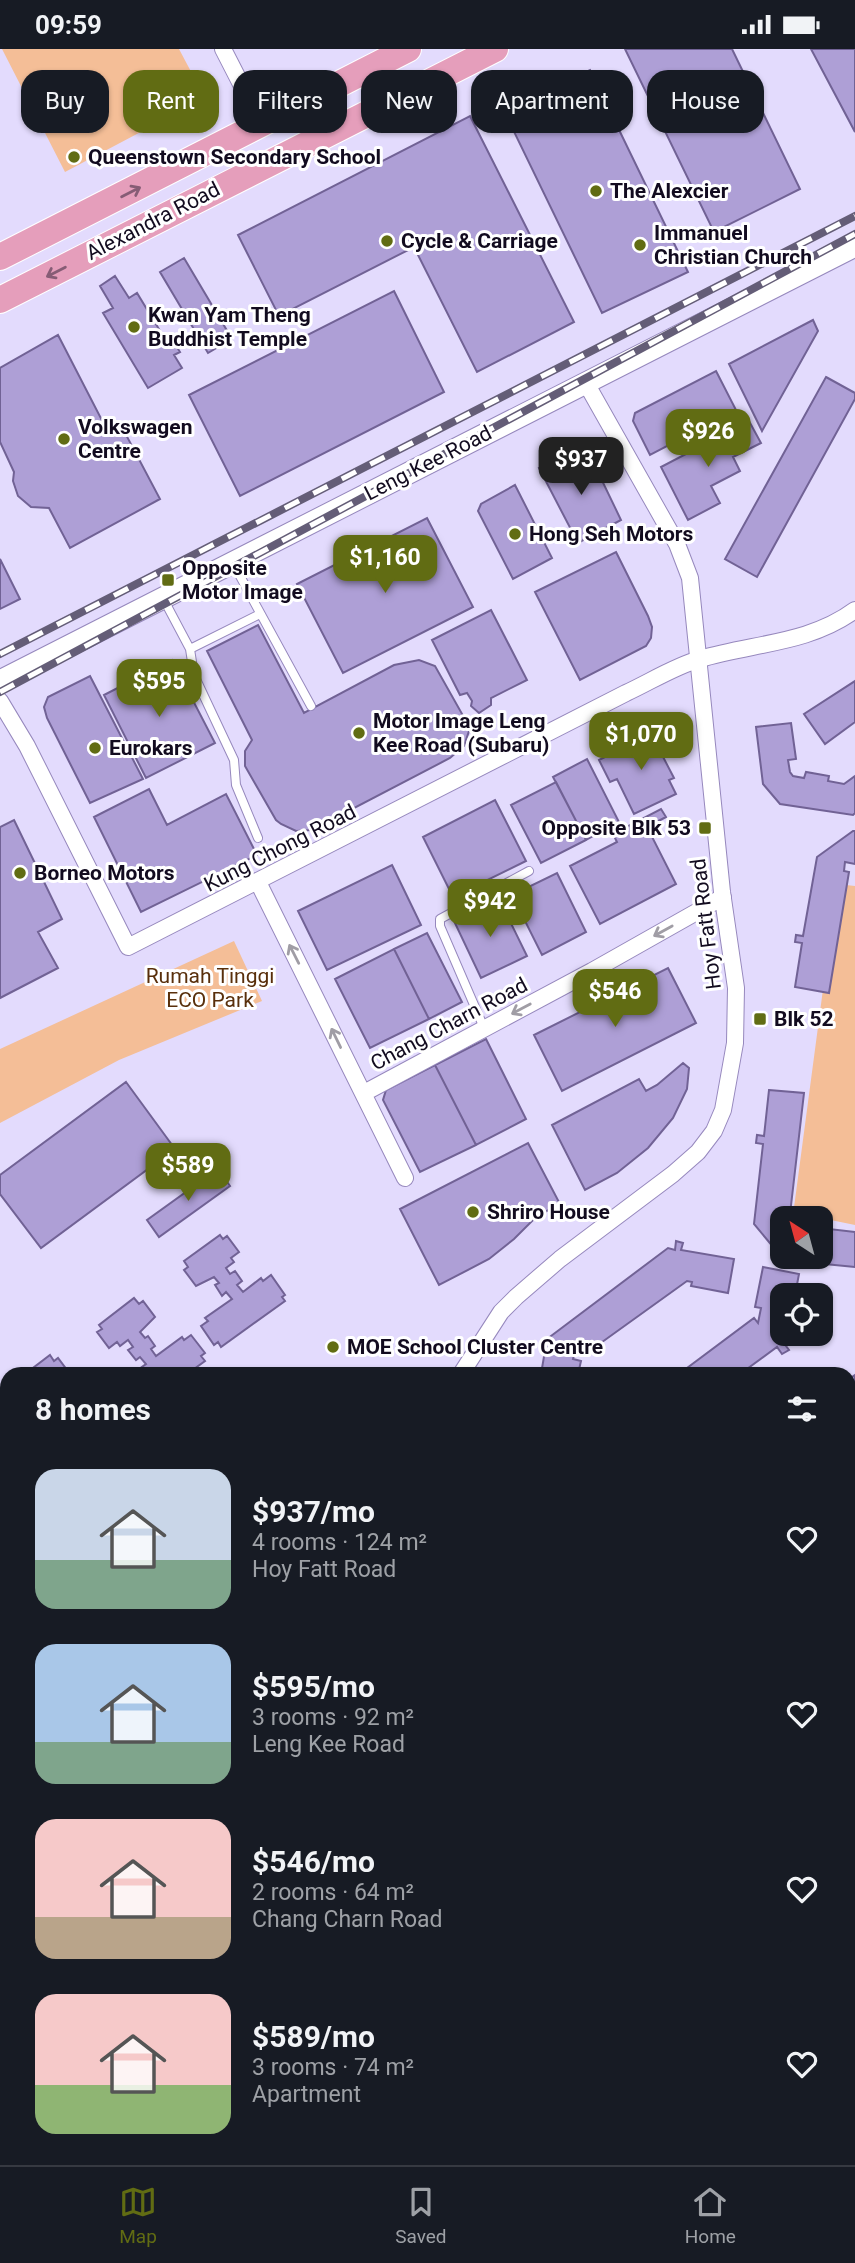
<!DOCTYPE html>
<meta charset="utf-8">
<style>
:root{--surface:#171b24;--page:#242831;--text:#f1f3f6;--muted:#9ea1a6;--line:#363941;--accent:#616c13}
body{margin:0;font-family:Roboto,sans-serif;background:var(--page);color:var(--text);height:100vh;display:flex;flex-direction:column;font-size:26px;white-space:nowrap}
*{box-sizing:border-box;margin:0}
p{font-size:23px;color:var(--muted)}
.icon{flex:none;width:38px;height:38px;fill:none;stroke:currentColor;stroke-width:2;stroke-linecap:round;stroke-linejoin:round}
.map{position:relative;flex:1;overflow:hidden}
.drawer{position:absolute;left:0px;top:1318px;width:856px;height:800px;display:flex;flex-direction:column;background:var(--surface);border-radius:21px 21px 0 0;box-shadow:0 2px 5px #0004}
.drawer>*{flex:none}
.hud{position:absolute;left:21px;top:21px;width:814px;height:63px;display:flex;gap:14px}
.needle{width:46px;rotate:324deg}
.buttons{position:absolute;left:770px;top:1157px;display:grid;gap:14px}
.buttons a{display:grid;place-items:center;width:63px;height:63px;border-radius:14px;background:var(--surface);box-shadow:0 2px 5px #0004;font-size:35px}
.price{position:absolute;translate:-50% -60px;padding:0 16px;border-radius:14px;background:var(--accent);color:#fff;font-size:23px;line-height:46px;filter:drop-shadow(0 2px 4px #0008)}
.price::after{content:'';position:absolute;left:50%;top:42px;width:21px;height:16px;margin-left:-10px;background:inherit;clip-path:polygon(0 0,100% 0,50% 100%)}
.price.active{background:#222;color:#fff}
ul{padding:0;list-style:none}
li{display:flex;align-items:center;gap:21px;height:175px;padding:0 35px}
li span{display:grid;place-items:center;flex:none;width:196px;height:140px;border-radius:21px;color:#555}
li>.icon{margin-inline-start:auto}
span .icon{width:84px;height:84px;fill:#fffc;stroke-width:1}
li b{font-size:30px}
h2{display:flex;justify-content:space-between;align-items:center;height:84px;padding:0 35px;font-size:30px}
.tag{padding:0 24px;border-radius:21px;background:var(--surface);box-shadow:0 2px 5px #0004;font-size:24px;line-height:63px}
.tag.active{background:var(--accent);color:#fff}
.status{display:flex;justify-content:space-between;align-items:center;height:49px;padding:0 35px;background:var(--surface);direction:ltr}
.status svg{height:19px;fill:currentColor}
.tab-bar{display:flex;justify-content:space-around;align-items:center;height:98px;border-top:2px solid var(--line);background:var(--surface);font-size:19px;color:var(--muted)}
.tab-bar a{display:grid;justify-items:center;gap:4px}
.tab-bar .active{color:var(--accent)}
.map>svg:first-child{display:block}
</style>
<div class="status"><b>09:59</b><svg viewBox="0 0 49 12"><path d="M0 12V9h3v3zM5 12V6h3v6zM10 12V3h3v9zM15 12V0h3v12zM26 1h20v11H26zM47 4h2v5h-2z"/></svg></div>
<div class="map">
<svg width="855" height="2116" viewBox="0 0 855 2116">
<rect width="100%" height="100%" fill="#e3dbfd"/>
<path fill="#f4be97" d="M 2,0 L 179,0 L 205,49 L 65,123 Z
M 837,835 L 855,837 L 855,1176 L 821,1169 L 793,1166 Z
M 234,892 L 262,952 L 119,1011 L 0,1074 L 0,1000 Z
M 7,1809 L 7,1906 L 0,1910 L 0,1814 Z"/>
<path fill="#ae9fd6" stroke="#716295" stroke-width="2" d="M 625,0 L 732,0 L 800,140 L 714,183 Z
M 811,0 L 855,0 L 855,83 Z
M 590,21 L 688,223 L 602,264 L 504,62 Z
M 470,67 L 574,273 L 477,323 L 414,198 L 279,267 L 238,186 Z
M 184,209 L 232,290 L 208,304 L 160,223 Z
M 115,227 L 129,249 L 137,244 L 168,295 L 173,292 L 180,303 L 174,306 L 182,319 L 148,339 L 103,264 L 113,259 L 100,237 Z
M 394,242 L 444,343 L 240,447 L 189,346 Z
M 813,271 L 818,282 L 762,382 L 729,315 Z
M 58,286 L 110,387 L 123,380 L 160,450 L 70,499 L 49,459 L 31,458 L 18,447 L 13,432 L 14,423 L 0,393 L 0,319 Z
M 716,322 L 736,361 L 650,406 L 633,372 L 635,364 Z
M 826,328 L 855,344 L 855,350 L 757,528 L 725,510 Z
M 749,372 L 761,394 L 733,408 L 740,422 L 711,437 L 720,454 L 688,471 L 661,418 Z
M 565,407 L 596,419 L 621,471 L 578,494 L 539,419 Z
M 515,436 L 552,509 L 513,530 L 478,462 L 481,455 Z
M 427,469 L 473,558 L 343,624 L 297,535 Z
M 616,503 L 648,567 L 652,578 L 651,589 L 646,597 L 580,631 L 535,543 Z
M 0,510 L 20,550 L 0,560 Z
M 491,561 L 527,631 L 491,649 L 491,656 L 479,664 L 471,657 L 472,652 L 467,644 L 460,646 L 432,591 Z
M 258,576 L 304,664 L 394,616 L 419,611 L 435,617 L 470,679 L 464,697 L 450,709 L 312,781 L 296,782 L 281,775 L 276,771 L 245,717 L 245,702 L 252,691 L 207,602 Z
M 172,611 L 215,694 L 146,729 L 104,646 Z
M 90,627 L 143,730 L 90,754 L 47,669 L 44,658 L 48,648 Z
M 855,632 L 855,673 L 825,695 L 804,665 Z
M 791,674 L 796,710 L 788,711 L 790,723 L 793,727 L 804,729 L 806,723 L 829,727 L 828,732 L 844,735 L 855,727 L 855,764 L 853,766 L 780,755 L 763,735 L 756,678 Z
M 656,682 L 665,702 L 661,704 L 674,729 L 669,731 L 676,745 L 634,765 L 617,730 L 610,733 L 599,711 Z
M 587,710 L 619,773 L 586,791 L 553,728 Z
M 556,733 L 586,791 L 541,814 L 511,756 Z
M 149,740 L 167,776 L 226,745 L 257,806 L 141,863 L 94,768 Z
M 495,751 L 526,812 L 453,848 L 423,788 Z
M 661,760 L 666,768 L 647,778 L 676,835 L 600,875 L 570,817 L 617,793 L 613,785 Z
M 14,771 L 62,870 L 38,883 L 58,919 L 0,949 L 0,778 Z
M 853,782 L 855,782 L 855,815 L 845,813 L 844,822 L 849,823 L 829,944 L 795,938 L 802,894 L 795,893 L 796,886 L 803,887 L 817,808 Z
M 392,816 L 421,876 L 327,921 L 298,862 Z
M 557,824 L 586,883 L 542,906 L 512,846 Z
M 499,850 L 527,907 L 481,929 L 454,872 Z
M 427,884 L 462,953 L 429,970 L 394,900 Z
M 394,900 L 429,970 L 370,999 L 335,930 Z
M 668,919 L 696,974 L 562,1042 L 534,986 Z
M 486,990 L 526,1070 L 476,1096 L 435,1016 Z
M 683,1014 L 689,1019 L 687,1040 L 673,1069 L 648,1099 L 617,1124 L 585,1141 L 552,1076 L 639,1030 L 646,1042 L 657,1036 Z
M 435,1016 L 476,1096 L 420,1123 L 383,1051 L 386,1041 Z
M 126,1033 L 175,1100 L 41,1199 L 0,1145 L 0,1126 Z
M 769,1041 L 804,1044 L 790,1165 L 786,1165 L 785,1169 L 782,1169 L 782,1208 L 821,1208 L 821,1179 L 855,1183 L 855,1218 L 784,1211 L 754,1175 L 763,1095 L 756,1094 L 757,1086 L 764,1087 Z
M 528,1094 L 560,1155 L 537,1167 L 514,1190 L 489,1210 L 439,1236 L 400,1160 Z
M 218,1120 L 230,1137 L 159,1188 L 147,1171 Z
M 220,1186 L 223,1190 L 227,1187 L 239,1203 L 231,1209 L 234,1213 L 226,1219 L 230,1225 L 235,1222 L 242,1232 L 237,1236 L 243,1243 L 261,1229 L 263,1232 L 271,1226 L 285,1246 L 282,1248 L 285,1252 L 221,1298 L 218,1293 L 214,1296 L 201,1277 L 208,1272 L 205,1269 L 232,1250 L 226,1243 L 222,1247 L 215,1236 L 219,1234 L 214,1228 L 196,1237 L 184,1221 L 188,1218 L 184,1212 Z
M 676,1192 L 683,1194 L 681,1201 L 734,1210 L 728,1244 L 691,1237 L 692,1233 L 687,1232 L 591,1301 L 587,1297 L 574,1306 L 573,1310 L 581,1312 L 578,1325 L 541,1325 L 547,1290 L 668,1199 L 675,1201 Z
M 763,1218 L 799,1225 L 795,1246 L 782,1246 L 782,1284 L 787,1284 L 786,1290 L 783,1293 L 789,1301 L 782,1305 L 777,1298 L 740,1325 L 679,1325 L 754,1269 L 758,1274 L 761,1259 L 755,1258 Z
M 134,1249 L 139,1255 L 143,1252 L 155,1268 L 140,1283 L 145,1289 L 148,1287 L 155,1297 L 151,1300 L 156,1307 L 182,1288 L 184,1291 L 191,1286 L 205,1304 L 201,1307 L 205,1312 L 187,1325 L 132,1325 L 146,1315 L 140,1308 L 136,1311 L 128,1301 L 133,1298 L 128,1291 L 120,1297 L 117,1293 L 109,1299 L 97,1283 L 102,1280 L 99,1276 Z
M 50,1306 L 54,1312 L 58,1309 L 70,1325 L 25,1325 Z
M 855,1326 L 855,1361 L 851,1363 L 855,1371 L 849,1374 L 849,1330 Z
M 855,1425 L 855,1449 L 852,1451 L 855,1463 L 849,1466 L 849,1428 Z
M 855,1562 L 855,1614 L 849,1601 L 849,1565 Z
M 7,1604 L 7,1676 L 0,1681 L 0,1609 Z
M 7,1709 L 7,1803 L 0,1808 L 0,1714 Z
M 855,1944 L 855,2027 L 849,2017 L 849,1949 Z
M 7,1976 L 7,2105 L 0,2109 L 0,1980 Z
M 51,2110 L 130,2110 L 120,2116 L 51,2116 L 49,2112 Z
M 449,2110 L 543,2110 L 534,2116 L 531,2116 L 529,2112 L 520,2116 L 518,2112 L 512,2116 L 452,2116 Z
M 629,2110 L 635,2110 L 638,2116 L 619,2116 Z
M 674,2110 L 791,2110 L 782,2116 L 677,2116 Z"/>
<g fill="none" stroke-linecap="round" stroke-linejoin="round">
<g stroke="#9688bd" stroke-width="10">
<path id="service" d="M 234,516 L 311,657
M 164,551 L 190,600 L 194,626 L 234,711 L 236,736 L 258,789
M 190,600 L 260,565
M 484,979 L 440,877 L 440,870 L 529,822
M 849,1875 L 855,1872
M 849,1933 L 855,1928
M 849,2061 L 855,2057
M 849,2069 L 855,2082
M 666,2110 L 670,2116
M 805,2116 L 814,2110"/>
</g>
<g stroke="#9688bd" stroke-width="18">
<path id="minor" d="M 223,0 L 262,76
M 0,652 L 27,697 L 128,898 L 626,644 C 650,633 675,617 700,610 C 753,594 809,595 855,561
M 258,833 L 405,1129
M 364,1044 L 592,922 L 723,848
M 461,1325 L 501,1263 L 516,1248 L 560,1210 L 673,1125 L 698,1103 L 714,1082 L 723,1061 L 735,994 L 736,939 L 722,843 L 690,529 L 677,495 L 586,334
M 849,1506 L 855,1503
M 0,1556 L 7,1559
M 839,2110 L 842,2116
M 560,2116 L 569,2110"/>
</g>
<g stroke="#9688bd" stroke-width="23">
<path id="tertiary" d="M 0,632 L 855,197"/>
</g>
<g stroke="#fff" stroke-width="28">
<path id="primary" d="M 0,208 L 408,0
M 0,251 L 495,0
M 849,1773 L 855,1770
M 849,1801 L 855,1798
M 206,2116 L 216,2110
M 297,2116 L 307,2110"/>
</g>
<use href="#service" stroke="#fff" stroke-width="8"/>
<use href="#minor" stroke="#fff" stroke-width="16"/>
<use href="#tertiary" stroke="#fff" stroke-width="21"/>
<use href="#primary" stroke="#e59ebb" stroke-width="26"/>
<g stroke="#645d77" stroke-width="8">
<path id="rail" d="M 0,605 L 855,167
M 0,643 L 855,185"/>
</g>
<use href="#rail" stroke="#fff" stroke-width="5" stroke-dasharray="16" stroke-linecap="butt"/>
</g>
<defs><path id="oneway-shaft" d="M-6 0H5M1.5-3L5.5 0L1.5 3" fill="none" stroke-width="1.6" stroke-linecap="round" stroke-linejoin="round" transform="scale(1.75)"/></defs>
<g stroke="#865c75">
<use href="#oneway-shaft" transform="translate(131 143) rotate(-27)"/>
<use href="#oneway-shaft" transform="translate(56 223) rotate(153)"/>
</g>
<g stroke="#a09da5">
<use href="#oneway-shaft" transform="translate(663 882) rotate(151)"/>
<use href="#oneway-shaft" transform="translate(294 905) rotate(-117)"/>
<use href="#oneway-shaft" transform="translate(521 960) rotate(152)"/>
<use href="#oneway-shaft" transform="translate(336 989) rotate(-116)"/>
</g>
<g fill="#616c13" stroke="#fff" stroke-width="2.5">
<circle cx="74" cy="108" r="7"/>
<circle cx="596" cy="142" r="7"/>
<circle cx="387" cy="192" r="7"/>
<circle cx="640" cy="196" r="7"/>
<circle cx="134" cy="278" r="7"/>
<circle cx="64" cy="390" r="7"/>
<circle cx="515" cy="485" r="7"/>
<rect x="161" y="524" width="14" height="14" rx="3.5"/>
<circle cx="359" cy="684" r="7"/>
<circle cx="95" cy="699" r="7"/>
<rect x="698" y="772" width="14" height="14" rx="3.5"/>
<circle cx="20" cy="824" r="7"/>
<rect x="753" y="963" width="14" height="14" rx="3.5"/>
<circle cx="473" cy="1163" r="7"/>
<circle cx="333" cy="1298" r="7"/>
</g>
<g text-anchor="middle" stroke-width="6" stroke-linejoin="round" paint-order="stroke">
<g font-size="21" font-weight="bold" fill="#120b1f" stroke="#fff" text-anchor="start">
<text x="88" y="115">Queenstown Secondary School</text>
<text x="610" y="149">The Alexcier</text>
<text x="654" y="191">Immanuel<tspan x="654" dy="24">Christian Church</tspan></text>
<text x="401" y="199">Cycle &amp; Carriage</text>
<text x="148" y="273">Kwan Yam Theng<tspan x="148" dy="24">Buddhist Temple</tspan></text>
<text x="78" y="385">Volkswagen<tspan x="78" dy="24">Centre</tspan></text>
<text x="529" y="492">Hong Seh Motors</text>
<text x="182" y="526">Opposite<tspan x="182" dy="24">Motor Image</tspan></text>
<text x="373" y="679">Motor Image Leng<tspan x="373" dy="24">Kee Road (Subaru)</tspan></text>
<text x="109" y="706">Eurokars</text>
<text x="691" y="786" text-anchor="end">Opposite Blk 53</text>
<text x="34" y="831">Borneo Motors</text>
<text x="774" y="977">Blk 52</text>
<text x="487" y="1170">Shriro House</text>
<text x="347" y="1305">MOE School Cluster Centre</text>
</g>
<g font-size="21" fill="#120b1f" stroke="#fff">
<text transform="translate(153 172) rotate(-27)" y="7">Alexandra Road</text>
<text transform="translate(428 414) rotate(-27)" y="7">Leng Kee Road</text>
<text transform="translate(280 799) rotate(-27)" y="7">Kung Chong Road</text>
<text transform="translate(706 875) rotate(-97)" y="7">Hoy Fatt Road</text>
<text transform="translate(449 975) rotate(-28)" y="7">Chang Charn Road</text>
</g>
<g font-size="21" fill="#592f0b" stroke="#fff">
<text x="210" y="934">Rumah Tinggi<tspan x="210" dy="24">ECO Park</tspan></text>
</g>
</g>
</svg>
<div class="buttons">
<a><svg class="needle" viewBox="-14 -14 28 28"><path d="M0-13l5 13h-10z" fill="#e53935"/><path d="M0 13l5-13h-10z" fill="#9ea1a6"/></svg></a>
<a><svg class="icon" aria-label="locate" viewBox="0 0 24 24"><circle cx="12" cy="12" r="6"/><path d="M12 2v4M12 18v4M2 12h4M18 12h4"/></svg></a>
</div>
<b class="price" style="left:708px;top:420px">$926</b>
<b class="price active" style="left:581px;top:448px">$937</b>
<b class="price" style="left:385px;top:546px">$1,160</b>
<b class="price" style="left:159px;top:670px">$595</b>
<b class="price" style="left:641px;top:723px">$1,070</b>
<b class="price" style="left:490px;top:890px">$942</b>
<b class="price" style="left:615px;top:980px">$546</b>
<b class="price" style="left:188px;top:1154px">$589</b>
<div class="hud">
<a class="tag">Buy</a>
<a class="tag active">Rent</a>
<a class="tag">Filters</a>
<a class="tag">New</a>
<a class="tag">Apartment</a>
<a class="tag">House</a>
</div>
<section class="drawer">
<h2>8 homes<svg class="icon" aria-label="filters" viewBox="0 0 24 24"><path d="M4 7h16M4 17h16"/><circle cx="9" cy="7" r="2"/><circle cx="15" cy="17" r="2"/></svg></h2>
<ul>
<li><span style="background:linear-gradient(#c9d6e8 65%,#7fa58c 0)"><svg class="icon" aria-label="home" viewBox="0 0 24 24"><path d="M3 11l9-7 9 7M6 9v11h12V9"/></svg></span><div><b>$937/mo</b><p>4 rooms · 124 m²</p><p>Hoy Fatt Road</p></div><svg class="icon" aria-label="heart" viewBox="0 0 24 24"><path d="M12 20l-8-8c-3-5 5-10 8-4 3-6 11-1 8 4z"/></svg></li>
<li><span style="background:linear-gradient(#a9c7e8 70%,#7fa58c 0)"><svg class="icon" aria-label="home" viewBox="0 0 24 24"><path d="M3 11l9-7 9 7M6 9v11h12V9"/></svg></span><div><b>$595/mo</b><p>3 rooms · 92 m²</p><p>Leng Kee Road</p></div><svg class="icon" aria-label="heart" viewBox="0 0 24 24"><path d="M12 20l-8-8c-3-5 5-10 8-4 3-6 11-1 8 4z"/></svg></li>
<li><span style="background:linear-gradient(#f6c9c9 70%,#b9a48a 0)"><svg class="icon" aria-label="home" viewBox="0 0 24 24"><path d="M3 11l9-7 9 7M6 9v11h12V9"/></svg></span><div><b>$546/mo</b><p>2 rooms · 64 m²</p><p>Chang Charn Road</p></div><svg class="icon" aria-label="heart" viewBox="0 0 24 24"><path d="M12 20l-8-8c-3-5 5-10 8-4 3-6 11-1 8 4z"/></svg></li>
<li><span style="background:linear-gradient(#f6c9c9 65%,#8fb573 0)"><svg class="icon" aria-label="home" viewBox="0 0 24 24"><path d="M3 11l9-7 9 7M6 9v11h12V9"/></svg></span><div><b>$589/mo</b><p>3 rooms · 74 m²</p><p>Apartment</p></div><svg class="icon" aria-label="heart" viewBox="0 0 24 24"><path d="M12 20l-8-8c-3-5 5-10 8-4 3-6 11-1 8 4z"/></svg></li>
</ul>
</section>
</div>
<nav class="tab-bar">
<a class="active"><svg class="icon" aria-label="map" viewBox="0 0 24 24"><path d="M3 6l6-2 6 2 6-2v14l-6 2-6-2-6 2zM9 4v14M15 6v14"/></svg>Map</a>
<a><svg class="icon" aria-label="saved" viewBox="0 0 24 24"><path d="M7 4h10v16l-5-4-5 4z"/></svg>Saved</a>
<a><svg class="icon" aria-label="home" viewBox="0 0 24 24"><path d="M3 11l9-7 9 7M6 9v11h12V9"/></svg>Home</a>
</nav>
